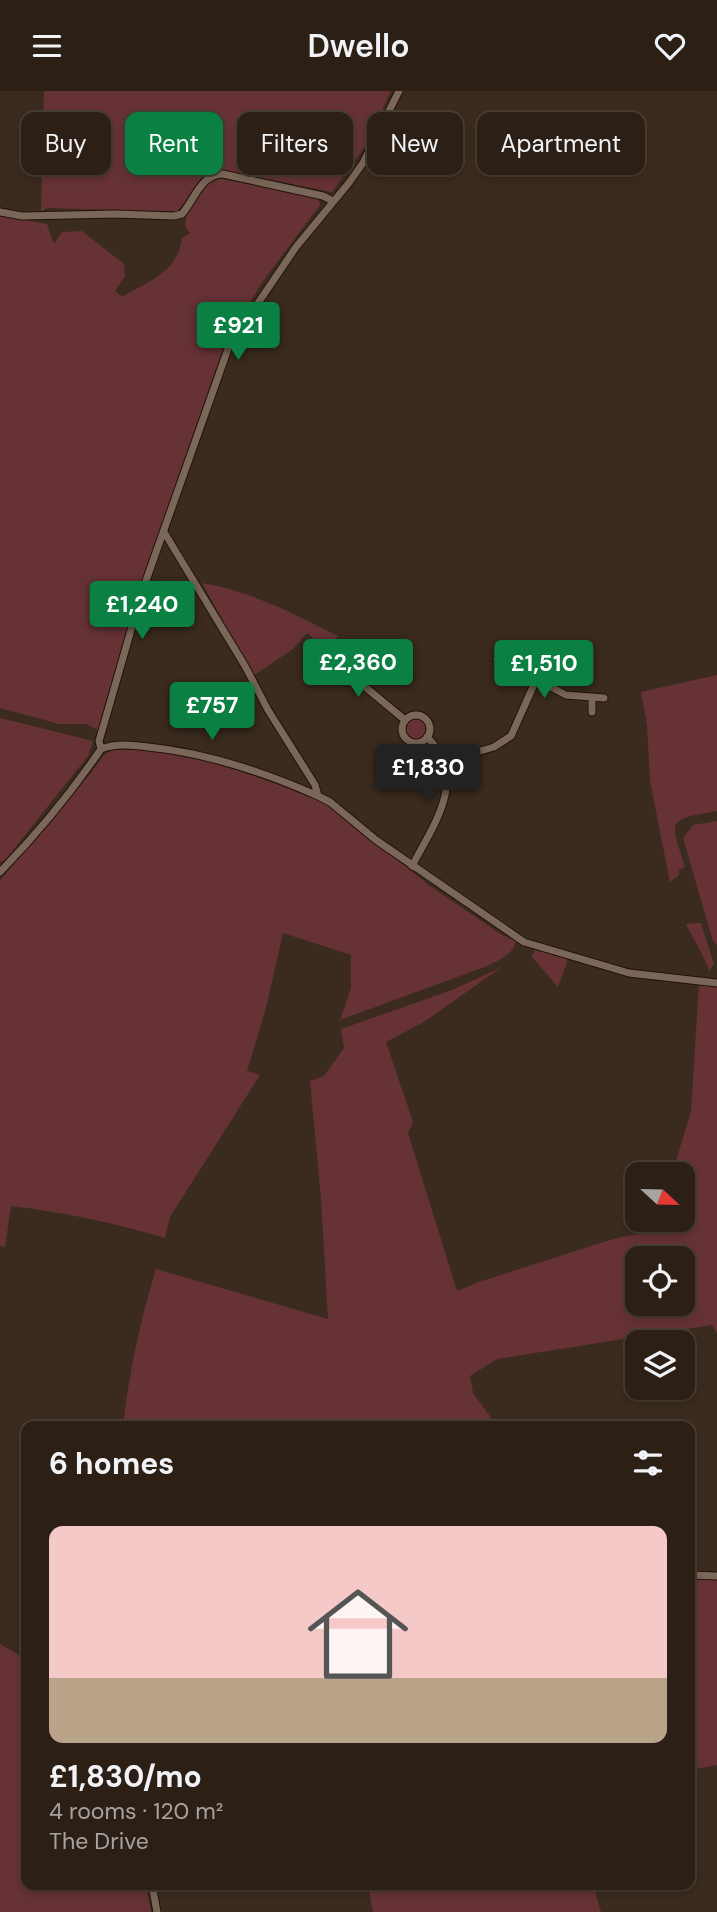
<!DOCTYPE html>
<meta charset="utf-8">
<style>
:root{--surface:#2c2016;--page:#34281f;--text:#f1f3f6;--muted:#a6a3a1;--line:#483e35;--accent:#0b8043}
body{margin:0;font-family:"DM Sans",sans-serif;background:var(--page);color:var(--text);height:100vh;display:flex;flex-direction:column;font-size:26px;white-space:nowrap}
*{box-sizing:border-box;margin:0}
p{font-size:23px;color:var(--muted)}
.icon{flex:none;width:38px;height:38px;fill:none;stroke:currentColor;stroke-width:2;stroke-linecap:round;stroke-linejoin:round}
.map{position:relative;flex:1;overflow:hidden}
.side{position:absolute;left:21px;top:1330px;width:674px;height:469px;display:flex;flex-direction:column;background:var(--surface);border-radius:14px;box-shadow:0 4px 10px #0003,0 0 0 2px var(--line)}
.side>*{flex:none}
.guide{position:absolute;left:21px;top:21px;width:676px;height:63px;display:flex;gap:14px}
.needle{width:46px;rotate:112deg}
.tools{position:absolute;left:625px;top:1071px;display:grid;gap:14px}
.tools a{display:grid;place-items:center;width:70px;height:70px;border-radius:14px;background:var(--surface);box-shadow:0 4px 10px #0003,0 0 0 2px var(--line);font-size:35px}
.price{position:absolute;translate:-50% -60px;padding:0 16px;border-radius:7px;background:var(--accent);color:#fff;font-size:23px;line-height:46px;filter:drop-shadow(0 2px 4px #0008)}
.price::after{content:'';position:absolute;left:50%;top:42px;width:21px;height:16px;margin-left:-10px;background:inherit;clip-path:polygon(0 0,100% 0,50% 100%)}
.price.active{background:#222;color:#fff}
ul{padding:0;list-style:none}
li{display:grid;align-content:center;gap:14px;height:371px;padding:0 28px}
li span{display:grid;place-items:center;height:217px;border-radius:14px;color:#555}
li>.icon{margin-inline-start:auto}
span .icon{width:126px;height:126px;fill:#fffc;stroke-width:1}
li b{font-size:30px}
h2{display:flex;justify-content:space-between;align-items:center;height:84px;padding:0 28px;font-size:30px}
.tag{padding:0 24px;border-radius:14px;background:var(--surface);box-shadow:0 4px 10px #0003,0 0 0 2px var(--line);font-size:24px;line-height:63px}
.tag.active{background:var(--accent);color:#fff}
header{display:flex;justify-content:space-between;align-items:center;height:91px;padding:0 28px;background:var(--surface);font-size:32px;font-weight:600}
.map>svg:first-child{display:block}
</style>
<header><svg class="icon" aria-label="menu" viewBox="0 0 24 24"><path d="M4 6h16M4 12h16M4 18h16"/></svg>Dwello<svg class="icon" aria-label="heart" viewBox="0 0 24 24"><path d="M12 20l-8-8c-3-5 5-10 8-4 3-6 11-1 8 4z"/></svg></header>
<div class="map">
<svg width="717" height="1821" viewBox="0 0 717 1821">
<rect width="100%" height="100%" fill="#3b2b1e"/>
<path fill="#663236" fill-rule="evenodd" d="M 44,0 L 391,0 L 364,57 L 332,101 L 212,77 C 194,90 191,107 176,121 L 47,117 L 41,121 Z
M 218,87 L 314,106 L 319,109 L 320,114 L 263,190 L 224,255 L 141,492 L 98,639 L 86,633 L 59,633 L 0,617 L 0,125 L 47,133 L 54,153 L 62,141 L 82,140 L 124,173 L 125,185 L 115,200 L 122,206 C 149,190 178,181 182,147 L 190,142 L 185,135 L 186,126 L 198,104 L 207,91 Z
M 202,492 C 251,500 294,523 338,545 L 327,559 L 307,542 L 293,558 L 253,585 Z
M 717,584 L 717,720 C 666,729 670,728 685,776 L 679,779 L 679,784 L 670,791 L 650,690 L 647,634 L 641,601 Z
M 0,627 L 93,650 L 88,665 L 6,768 L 0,772 Z
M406 638a10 10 0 1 1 20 0a10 10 0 1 1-20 0Z
M 112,659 L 146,659 L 206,669 L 305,702 L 326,712 L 430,795 L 502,844 L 516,850 C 513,864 499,869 487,875 L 340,929 L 351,897 L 351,864 L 283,842 L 266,917 L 247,980 L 260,984 L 170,1126 L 165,1147 C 114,1132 64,1121 11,1115 L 5,1156 L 0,1155 L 0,789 L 90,683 L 103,665 Z
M 717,730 L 717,854 L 713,850 L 683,747 L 693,734 Z
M 701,832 L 714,873 L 709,880 C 708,871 691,844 686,833 Z
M 535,858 L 568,868 L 558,896 L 532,866 Z
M 502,876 L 424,931 L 386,951 L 413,1031 L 408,1042 L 457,1200 L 476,1192 L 613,1148 L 662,1138 L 664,1129 L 682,1129 L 682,1083 L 672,1083 L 691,1020 L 699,893 L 717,896 L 717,1242 L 712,1234 L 497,1268 L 470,1285 L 473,1302 L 497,1335 L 123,1335 C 129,1282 140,1230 156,1178 L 328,1228 L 321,1107 L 310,990 L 324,985 L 344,957 L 341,938 L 452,899 ZM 637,1167 L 682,1167 L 682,1213 L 637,1213 Z
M 690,1488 L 717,1488 L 717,1674 L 690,1679 Z
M 0,1553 L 26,1568 L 26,1794 L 146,1794 L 151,1821 L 0,1821 Z
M 368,1794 L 593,1794 L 601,1821 L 373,1821 Z"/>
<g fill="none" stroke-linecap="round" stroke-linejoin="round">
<g stroke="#211307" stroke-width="9">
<path id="minor" d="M 0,121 L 22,125 L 116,123 L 174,125 L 182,123 C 195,108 200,84 223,83 L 323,105 L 333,110
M 164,441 L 245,575 L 268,619 L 315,694 L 318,705 L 330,711 L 376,749 L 524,851 L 629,882 L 717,892
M 329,566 L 405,629
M 497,568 L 566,604 L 604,607
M 592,607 L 592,621
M402 638a14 14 0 1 1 28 0a14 14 0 1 1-28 0Z
M 101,658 L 99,650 L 106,626 L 142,501 L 229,255 L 296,156 L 348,93 L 363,72 L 399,0
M 101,658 C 116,652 132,654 148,656 C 208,662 264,681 318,705
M 446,670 L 494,656 L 511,645 L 536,589
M 412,775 C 434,733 469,687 427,646
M 0,781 C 37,743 71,702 101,658
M 690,1484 L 717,1485
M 152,1794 L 157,1821"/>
</g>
<use href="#minor" stroke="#7a6759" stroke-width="7"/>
</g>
</svg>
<div class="tools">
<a><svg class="needle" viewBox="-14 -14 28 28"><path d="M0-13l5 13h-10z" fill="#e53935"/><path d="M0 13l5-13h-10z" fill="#a6a3a1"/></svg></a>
<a><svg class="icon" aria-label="locate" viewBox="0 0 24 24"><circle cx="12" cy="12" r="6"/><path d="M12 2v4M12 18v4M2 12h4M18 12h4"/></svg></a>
<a><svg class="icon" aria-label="layers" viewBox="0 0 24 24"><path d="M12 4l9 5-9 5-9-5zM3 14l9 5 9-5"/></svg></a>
</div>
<b class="price" style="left:238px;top:271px">£921</b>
<b class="price" style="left:142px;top:550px">£1,240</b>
<b class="price" style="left:358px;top:608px">£2,360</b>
<b class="price" style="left:544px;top:609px">£1,510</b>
<b class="price" style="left:212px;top:651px">£757</b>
<b class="price active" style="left:428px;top:713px">£1,830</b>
<div class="guide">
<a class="tag">Buy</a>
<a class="tag active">Rent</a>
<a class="tag">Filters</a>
<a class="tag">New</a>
<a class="tag">Apartment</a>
</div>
<section class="side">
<h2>6 homes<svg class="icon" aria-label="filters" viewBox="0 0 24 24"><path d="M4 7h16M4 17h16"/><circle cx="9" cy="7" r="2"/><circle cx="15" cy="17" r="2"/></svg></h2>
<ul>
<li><span style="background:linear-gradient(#f6c9c9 70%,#b9a48a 0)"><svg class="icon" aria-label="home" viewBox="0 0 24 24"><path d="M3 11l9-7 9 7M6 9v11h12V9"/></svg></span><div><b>£1,830/mo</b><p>4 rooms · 120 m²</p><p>The Drive</p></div></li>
</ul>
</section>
</div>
